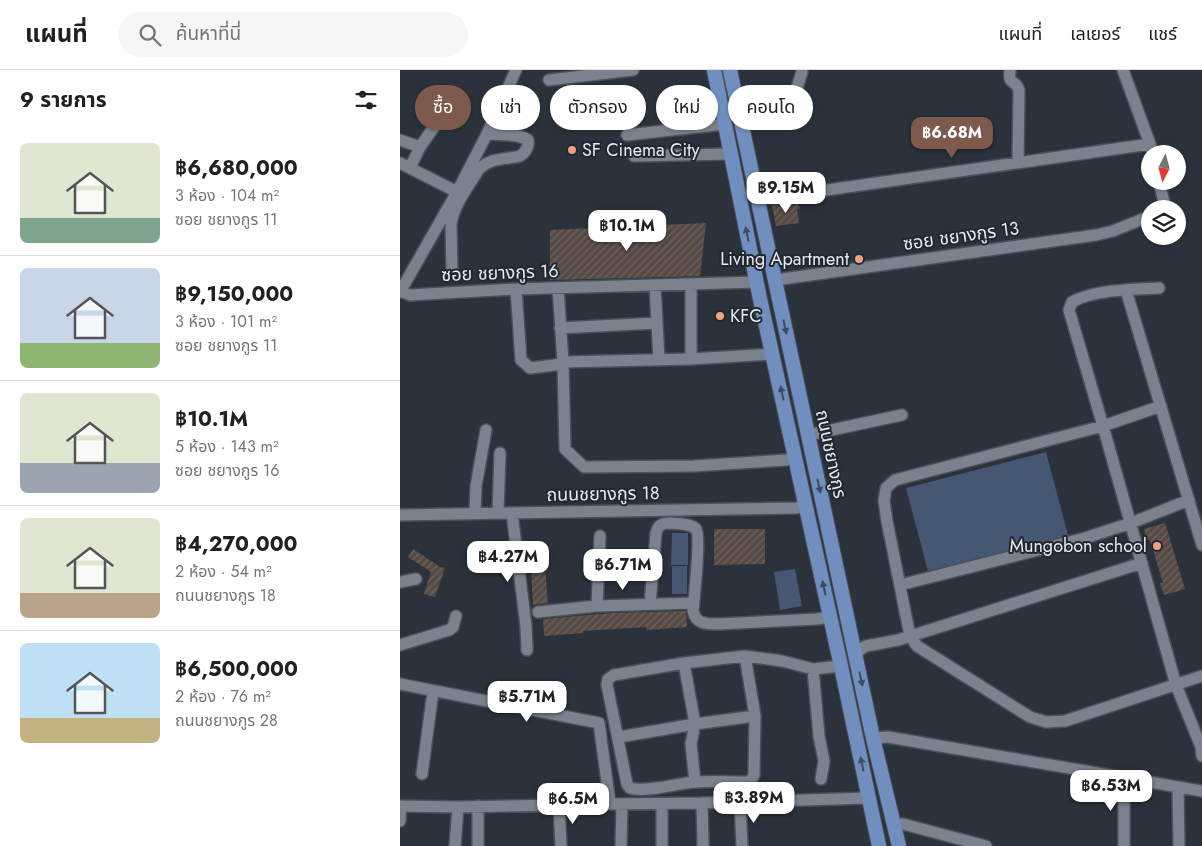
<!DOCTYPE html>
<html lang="th">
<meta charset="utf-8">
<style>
:root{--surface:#fff;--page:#f6f6f6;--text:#202124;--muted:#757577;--line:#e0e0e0;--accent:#7e5a4d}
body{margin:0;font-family:Jost,"Noto Sans Thai",sans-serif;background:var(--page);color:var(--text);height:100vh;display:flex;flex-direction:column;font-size:19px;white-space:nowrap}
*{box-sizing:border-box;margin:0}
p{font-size:16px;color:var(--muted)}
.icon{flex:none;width:28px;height:28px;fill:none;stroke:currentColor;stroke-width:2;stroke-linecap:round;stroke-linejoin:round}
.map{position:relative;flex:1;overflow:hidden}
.side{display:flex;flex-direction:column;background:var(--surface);width:400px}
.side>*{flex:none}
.hud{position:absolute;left:15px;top:15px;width:475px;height:45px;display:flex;gap:10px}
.needle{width:32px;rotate:186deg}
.buttons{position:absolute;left:741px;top:75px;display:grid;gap:10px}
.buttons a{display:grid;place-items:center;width:45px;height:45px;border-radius:50%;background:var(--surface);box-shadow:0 1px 4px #0004;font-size:25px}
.price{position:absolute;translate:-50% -42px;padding:0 11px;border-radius:10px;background:#fff;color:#222;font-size:16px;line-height:32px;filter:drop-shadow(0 1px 2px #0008)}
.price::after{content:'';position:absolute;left:50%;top:30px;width:15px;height:11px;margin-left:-8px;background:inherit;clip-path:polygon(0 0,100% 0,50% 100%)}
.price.current{background:var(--accent);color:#fff}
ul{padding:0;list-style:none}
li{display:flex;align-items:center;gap:15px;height:125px;padding:0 20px}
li+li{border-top:1px solid var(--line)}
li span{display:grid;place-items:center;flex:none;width:140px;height:100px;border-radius:8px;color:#555}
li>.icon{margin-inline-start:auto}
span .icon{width:60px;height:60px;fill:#fffc;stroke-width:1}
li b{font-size:21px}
h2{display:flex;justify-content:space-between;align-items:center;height:60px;padding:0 20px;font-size:21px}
.tag{padding:0 18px;border-radius:22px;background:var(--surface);box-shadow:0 1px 4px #0004;font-size:18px;line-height:45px}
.tag.current{background:var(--accent);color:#fff}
header{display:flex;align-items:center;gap:30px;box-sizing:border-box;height:70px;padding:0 25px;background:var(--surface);border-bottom:1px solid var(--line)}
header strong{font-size:24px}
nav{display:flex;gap:28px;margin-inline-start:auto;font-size:18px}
.search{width:350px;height:45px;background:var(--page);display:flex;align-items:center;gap:12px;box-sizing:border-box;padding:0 18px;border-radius:28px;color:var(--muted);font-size:19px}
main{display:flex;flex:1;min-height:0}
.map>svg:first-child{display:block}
</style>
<header>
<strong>แผนที่</strong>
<div class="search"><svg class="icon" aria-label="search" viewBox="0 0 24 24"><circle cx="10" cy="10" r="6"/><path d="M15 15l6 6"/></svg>ค้นหาที่นี่</div>
<nav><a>แผนที่</a><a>เลเยอร์</a><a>แชร์</a></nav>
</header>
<main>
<section class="side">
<h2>9 รายการ<svg class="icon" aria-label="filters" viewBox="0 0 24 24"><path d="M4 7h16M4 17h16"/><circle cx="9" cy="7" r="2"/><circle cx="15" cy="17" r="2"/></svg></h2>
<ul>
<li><span style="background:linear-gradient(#dfe7d0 75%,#7fa58c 0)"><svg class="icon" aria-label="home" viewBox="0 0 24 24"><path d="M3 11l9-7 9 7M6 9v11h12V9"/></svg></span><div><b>฿6,680,000</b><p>3 ห้อง · 104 m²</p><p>ซอย ชยางกูร 11</p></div></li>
<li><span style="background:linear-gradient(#c9d6e8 75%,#8fb573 0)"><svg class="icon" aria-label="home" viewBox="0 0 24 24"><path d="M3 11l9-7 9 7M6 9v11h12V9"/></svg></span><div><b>฿9,150,000</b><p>3 ห้อง · 101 m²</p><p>ซอย ชยางกูร 11</p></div></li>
<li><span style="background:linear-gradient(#dfe7d0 70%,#9aa5b1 0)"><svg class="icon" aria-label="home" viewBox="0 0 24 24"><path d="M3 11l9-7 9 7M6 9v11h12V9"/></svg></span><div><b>฿10.1M</b><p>5 ห้อง · 143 m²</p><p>ซอย ชยางกูร 16</p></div></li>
<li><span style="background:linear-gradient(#dfe7d0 75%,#b9a48a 0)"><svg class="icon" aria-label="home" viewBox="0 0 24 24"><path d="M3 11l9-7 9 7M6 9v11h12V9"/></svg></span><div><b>฿4,270,000</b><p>2 ห้อง · 54 m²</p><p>ถนนชยางกูร 18</p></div></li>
<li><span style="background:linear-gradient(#bfe0f5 75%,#c2b280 0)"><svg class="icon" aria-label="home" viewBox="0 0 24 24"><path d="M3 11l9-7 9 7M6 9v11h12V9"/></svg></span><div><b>฿6,500,000</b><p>2 ห้อง · 76 m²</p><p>ถนนชยางกูร 28</p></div></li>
</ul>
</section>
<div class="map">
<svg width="802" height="776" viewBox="0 0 802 776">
<defs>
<pattern id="building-hatch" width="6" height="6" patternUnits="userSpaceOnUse" patternTransform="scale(1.25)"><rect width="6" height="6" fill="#574a45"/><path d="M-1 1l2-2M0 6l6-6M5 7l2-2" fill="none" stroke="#6f6460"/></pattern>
</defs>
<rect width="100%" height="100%" fill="#2b323b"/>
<path fill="#455772" d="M 646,382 L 669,469 L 529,505 L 506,418 Z
M 272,463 L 288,463 L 288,495 L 271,495 Z
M 272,496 L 287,496 L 287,524 L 272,524 Z
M 395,499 L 402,536 L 380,540 L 374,502 Z"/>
<path fill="url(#building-hatch)" d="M 398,132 L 400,139 L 397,139 L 399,153 L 376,156 L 372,135 Z
M 306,153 L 300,206 L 150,210 L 150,160 Z
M 765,453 L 785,519 L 764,525 L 760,513 L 763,513 L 750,470 L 747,470 L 744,459 Z
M 314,459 L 365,459 L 365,494 L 314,495 Z
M 13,479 L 40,497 L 45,498 L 35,527 L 24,524 L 31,502 L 8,487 Z
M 145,497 L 148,533 L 133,535 L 131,498 Z
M 286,541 L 287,557 L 247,560 L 246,557 L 183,561 L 184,563 L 144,566 L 143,549 L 212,543 Z"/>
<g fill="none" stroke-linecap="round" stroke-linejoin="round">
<g stroke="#4b5058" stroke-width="14">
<path id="minor" d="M 610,0 C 608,17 615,8 619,20 L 618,93
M 723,0 L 750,74 L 753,84
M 149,10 L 233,0
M 337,36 L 388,28 L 395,24 L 402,2
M 227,65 L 325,54
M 0,70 L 20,77 L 34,57
M 234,86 L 331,84
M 0,93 L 57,122
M 10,98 L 20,77
M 759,111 L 765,137 L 764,139
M 357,130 L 750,74
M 52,203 L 51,154 C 54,134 69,116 79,99 C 91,87 105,90 120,86 C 126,82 129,77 128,70 C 117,63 99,65 87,64
M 375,210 L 696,165 L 713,161 L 750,146
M 255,215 L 259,290
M 158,218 L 163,292 L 165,379 L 184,397 L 294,396 L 386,390 L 396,388
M 759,218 C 734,219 693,220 672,232 L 669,240 L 703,356 L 776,615 L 801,677 L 802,686
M 116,219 L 121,290 L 130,298 L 155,295 L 163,292 L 291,289 L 373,284
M 726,220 L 802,475
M 0,221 L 10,225 L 116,219 L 357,212
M 0,222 L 57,122 L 87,64 L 116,0
M 160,258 L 257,253
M 291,289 L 291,214
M 761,336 L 703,356 L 495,410 L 486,418 L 484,431 L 487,451 L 510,566 L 517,576 L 630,647 L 646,652 L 665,651 L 802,606
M 408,365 L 502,345
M 75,443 L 76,416 L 86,360
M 98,443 L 100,383
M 112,443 L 126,556 L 127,580
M 0,445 L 396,438 L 406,436
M 0,512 L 16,509
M 500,515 L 685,468 L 731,453 L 789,430
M 250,534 L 256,463 C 258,455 262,453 270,453 C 277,454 290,453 296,459 C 301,466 294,529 293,541 C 296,554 306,554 318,554 L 417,549 L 430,547
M 197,536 L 200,466
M 138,542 L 197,536 L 293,533
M 0,575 L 49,560 L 53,557 L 56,546
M 455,583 L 466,576 L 498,570 L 742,493
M 345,586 L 355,646 L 354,705 L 351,710 L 347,712 C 330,712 313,711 296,712 C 278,713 245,723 230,718 L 227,714 L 207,615 L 208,609 L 214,605 L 284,593 L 345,586 L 382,591 L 413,599 L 441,596
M 284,593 L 295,654 L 291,674 L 295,712
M 413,599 L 419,666 L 424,691 L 421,709
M 0,614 L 199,653 L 210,734
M 219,667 L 295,654 L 355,646
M 473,668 L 488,667 L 802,721
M 22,704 L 33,621
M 724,708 L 724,776
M 778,717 L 779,776
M 302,733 L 303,776
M 340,733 L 342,776
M 159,735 L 161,776
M 0,736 L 58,737 L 210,734 L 302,733 L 469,728
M 0,751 L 1,736
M 494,755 L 503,754 L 586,776
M 55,776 L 58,737
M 78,776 L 78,736
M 221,776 L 222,734
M 262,776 L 262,734"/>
</g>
<g stroke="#4b5058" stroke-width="16">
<path id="major" d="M 314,0 L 360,229 L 439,587 L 479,776
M 330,0 L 473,668 L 499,776"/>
</g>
<use href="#minor" stroke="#7b828e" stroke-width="11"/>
<use href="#major" stroke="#708fbf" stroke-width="14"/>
</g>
<defs><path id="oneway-solid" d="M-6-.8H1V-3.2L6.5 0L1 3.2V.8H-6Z" transform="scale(1.25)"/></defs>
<g fill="#3d4c63">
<use href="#oneway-solid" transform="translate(347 164) rotate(-102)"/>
<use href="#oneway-solid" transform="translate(385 257) rotate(78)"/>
<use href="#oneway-solid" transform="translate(382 323) rotate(-102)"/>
<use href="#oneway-solid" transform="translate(419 416) rotate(77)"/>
<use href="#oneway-solid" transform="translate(424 518) rotate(-102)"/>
<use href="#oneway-solid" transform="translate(461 609) rotate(78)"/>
<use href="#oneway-solid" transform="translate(462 694) rotate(-102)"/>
</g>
<g fill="#f2a07f" stroke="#212831" stroke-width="2">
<circle cx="172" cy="80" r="5"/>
<circle cx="459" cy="189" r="5"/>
<circle cx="320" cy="246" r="5"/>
<circle cx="757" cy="476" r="5"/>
</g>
<g text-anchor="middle" stroke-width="4" stroke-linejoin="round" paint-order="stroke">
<g font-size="18" fill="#e7ebf2" stroke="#212831" text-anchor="start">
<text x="182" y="86">SF Cinema City</text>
<text x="449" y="195" text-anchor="end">Living Apartment</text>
<text x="330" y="252">KFC</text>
<text x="747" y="482" text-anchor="end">Mungobon school</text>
</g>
<g font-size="18" fill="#e7ebf2" stroke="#212831">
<text transform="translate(561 166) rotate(-8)" y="6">ซอย ชยางกูร 13</text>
<text transform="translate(100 203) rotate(-2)" y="6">ซอย ชยางกูร 16</text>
<text transform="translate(431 384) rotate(78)" y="6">ถนนชยางกูร</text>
<text transform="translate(203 424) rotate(-1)" y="6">ถนนชยางกูร 18</text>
</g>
</g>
</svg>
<div class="buttons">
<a><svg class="needle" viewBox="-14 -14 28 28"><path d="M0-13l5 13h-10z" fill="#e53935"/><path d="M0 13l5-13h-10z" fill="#757577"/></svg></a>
<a><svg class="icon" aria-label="layers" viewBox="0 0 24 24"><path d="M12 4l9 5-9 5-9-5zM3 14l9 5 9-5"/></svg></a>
</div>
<b class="price current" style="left:552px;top:89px">฿6.68M</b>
<b class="price" style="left:386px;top:144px">฿9.15M</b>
<b class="price" style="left:227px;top:182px">฿10.1M</b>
<b class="price" style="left:108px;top:513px">฿4.27M</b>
<b class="price" style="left:223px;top:521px">฿6.71M</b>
<b class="price" style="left:127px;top:653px">฿5.71M</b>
<b class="price" style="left:711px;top:742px">฿6.53M</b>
<b class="price" style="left:354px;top:754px">฿3.89M</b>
<b class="price" style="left:173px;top:755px">฿6.5M</b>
<div class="hud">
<a class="tag current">ซื้อ</a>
<a class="tag">เช่า</a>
<a class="tag">ตัวกรอง</a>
<a class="tag">ใหม่</a>
<a class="tag">คอนโด</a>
</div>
</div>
</main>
